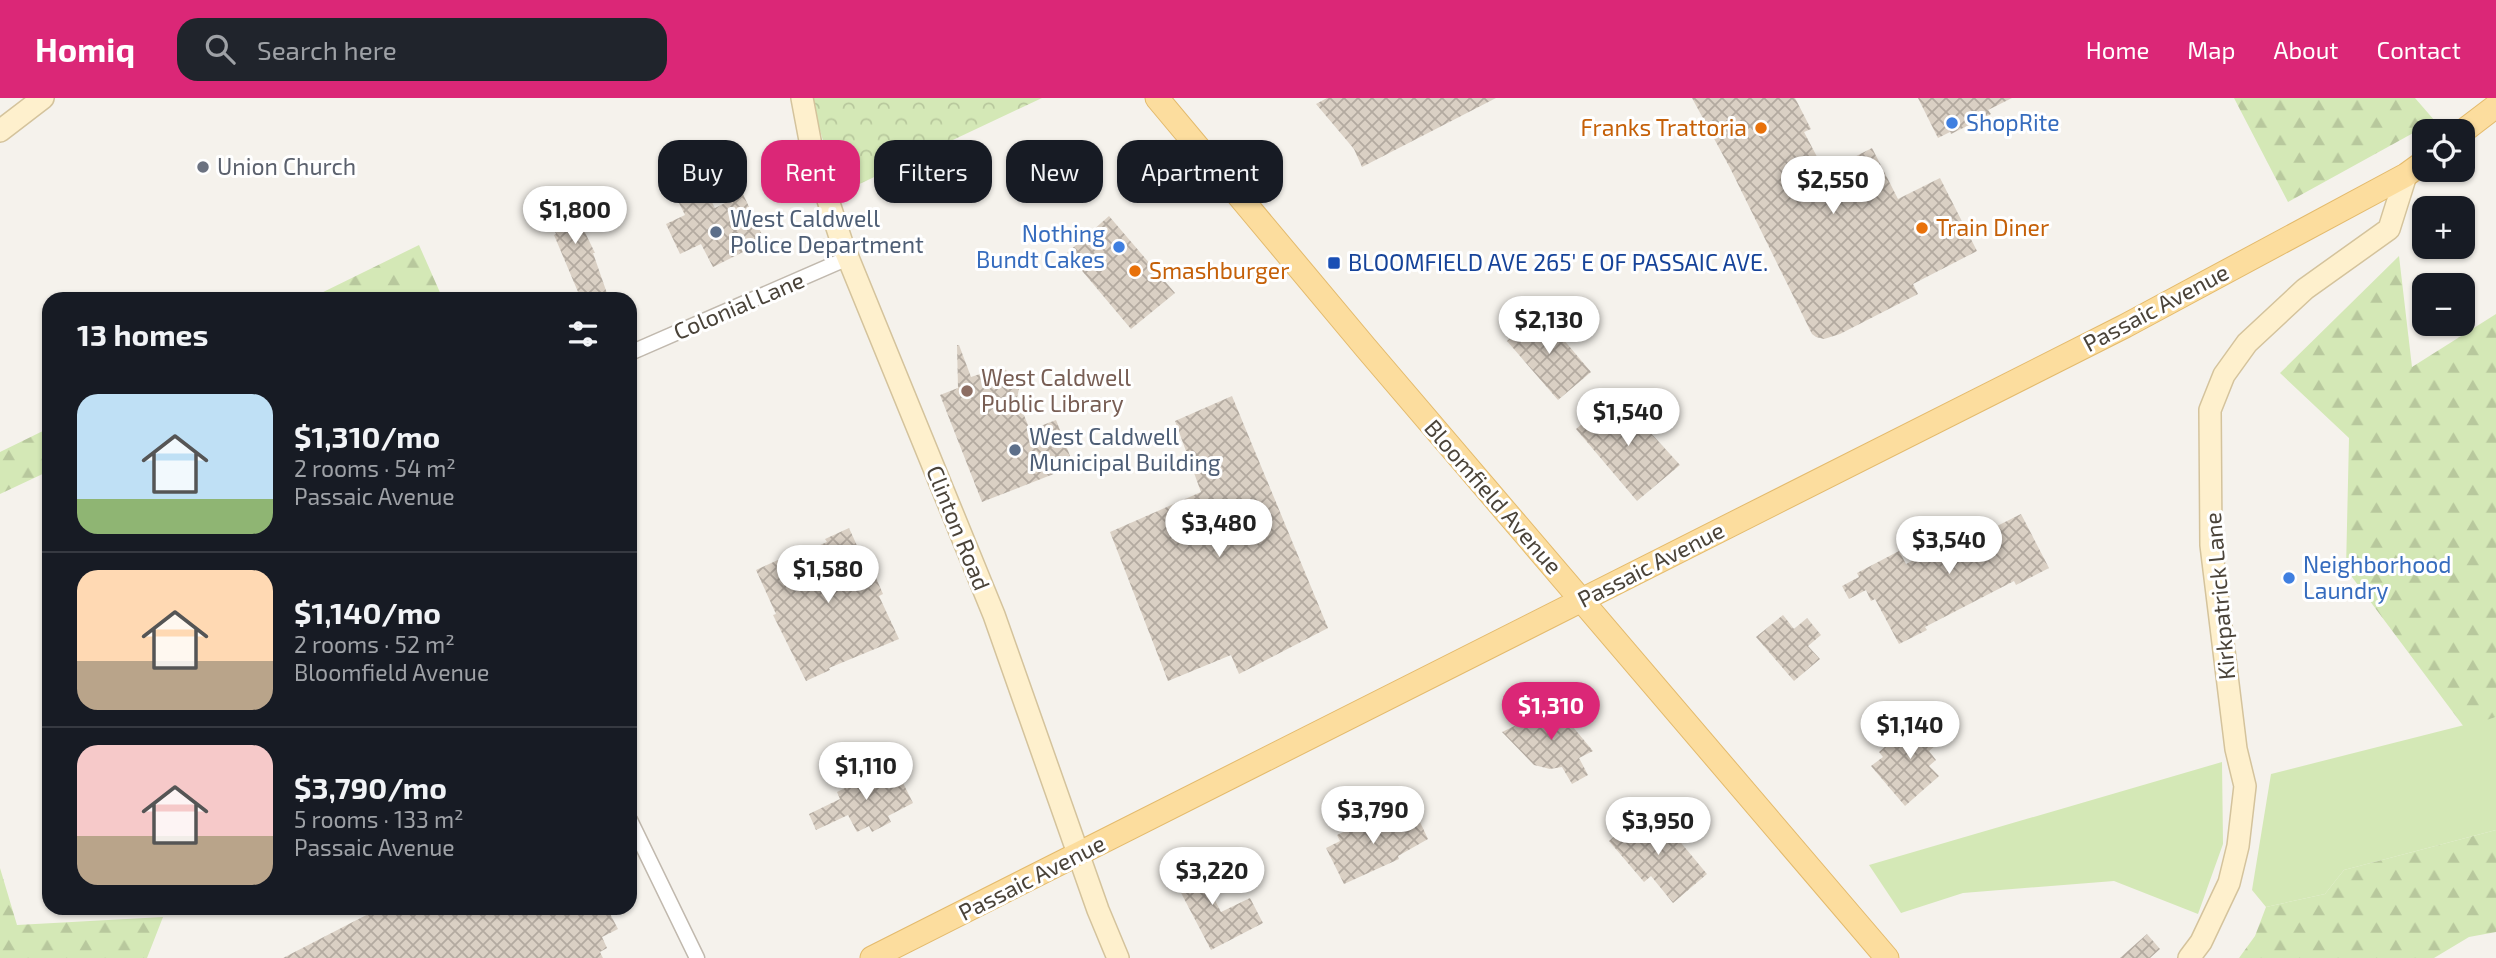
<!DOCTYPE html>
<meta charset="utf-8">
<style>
:root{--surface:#171b24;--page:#20242c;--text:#f1f3f6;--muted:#9ea1a6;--line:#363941;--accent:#db2777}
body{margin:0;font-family:"Exo 2",sans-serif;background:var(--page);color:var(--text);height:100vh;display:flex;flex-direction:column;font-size:26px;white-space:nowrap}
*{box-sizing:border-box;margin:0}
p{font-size:23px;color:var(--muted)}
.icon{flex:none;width:38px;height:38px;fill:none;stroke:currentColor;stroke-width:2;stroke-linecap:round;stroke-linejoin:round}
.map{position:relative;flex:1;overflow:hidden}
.panel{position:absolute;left:42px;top:194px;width:595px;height:623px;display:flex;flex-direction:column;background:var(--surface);border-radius:21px;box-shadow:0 2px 5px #0004}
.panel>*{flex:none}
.hud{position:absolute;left:658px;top:42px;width:665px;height:63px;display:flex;gap:14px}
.controls{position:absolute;left:2412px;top:21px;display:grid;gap:14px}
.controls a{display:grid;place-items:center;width:63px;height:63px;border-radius:14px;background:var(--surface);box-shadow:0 2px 5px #0004;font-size:35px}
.price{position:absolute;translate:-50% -60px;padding:0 16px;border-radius:24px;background:#fff;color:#222;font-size:23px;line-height:46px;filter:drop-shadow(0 2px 4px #0008)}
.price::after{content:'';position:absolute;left:50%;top:42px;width:21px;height:16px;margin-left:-10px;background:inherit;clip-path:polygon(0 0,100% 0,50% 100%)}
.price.selected{background:var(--accent);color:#fff}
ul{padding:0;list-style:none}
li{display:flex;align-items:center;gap:21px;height:175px;padding:0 35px}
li+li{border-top:2px solid var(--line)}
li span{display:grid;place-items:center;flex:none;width:196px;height:140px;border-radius:21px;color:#555}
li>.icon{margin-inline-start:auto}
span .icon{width:84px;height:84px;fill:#fffc;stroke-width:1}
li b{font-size:30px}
h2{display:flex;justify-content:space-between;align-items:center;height:84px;padding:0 35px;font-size:30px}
.pill{padding:0 24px;border-radius:21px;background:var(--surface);box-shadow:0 2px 5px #0004;font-size:24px;line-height:63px}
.pill.selected{background:var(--accent);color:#fff}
header{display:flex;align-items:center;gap:42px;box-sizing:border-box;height:98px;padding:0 35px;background:var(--accent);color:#fff}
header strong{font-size:33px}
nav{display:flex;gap:38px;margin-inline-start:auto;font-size:24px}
.search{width:490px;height:63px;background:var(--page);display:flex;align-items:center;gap:18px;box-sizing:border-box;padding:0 24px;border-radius:21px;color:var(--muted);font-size:26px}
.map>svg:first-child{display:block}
</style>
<header>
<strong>Homiq</strong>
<div class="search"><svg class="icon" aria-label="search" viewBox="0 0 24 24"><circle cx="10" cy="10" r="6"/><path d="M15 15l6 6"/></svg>Search here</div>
<nav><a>Home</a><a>Map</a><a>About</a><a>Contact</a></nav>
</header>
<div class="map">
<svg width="2496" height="860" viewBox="0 0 2496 860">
<defs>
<pattern id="forest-firs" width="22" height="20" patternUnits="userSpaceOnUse" patternTransform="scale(1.75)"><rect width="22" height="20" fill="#d4e8b6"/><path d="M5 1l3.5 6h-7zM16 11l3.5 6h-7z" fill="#b8c89d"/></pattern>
<pattern id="park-crowns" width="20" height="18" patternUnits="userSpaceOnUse" patternTransform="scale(1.75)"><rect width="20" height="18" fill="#d4e8b6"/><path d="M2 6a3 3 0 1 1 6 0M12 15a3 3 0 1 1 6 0" fill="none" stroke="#b8c89d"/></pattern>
<pattern id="building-cross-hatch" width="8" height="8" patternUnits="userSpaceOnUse" patternTransform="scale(1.75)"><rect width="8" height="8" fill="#dad0c4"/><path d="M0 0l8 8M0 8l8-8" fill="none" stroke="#b3aaa0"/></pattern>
</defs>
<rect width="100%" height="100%" fill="#f5f2ec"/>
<path fill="#d4e8b6" d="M 2496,619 L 2496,732 L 2344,772 L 2325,796 L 2266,809 L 2252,792 L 2271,676 Z
M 2222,664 L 2223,746 L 2198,816 L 2114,783 L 1963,795 L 1901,815 L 1869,767 Z"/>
<path fill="url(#forest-firs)" d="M 2234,0 L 2415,0 L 2435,23 L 2288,104 Z
M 419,147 L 442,199 L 437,201 L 309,201 Z
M 2399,158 L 2412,269 L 2496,216 L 2496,619 L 2464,629 L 2346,471 L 2349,340 L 2280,275 Z
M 49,330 L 49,373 L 0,396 L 0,354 Z
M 2496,732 L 2496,834 L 2469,839 L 2434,860 L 2239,860 L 2255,838 L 2266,809 L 2325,796 L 2344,772 Z
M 0,770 L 17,827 L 163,819 L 147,860 L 0,860 Z"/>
<path fill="url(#park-crowns)" d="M 810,0 L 1042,0 L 834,98 L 837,88 Z"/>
<path fill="url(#building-cross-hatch)" d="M 1327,0 L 1496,0 L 1362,69 L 1354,51 L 1316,6 Z
M 1692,0 L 1795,0 L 1811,31 L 1804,34 L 1825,74 L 1872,50 L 1898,101 L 1940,80 L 1977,153 L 1913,186 L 1918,196 L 1840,236 L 1824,241 L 1816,239 L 1812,236 L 1730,70 Z
M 1918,0 L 2012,0 L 1988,12 L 1991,16 L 1951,36 L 1950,34 L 1938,40 Z
M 563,89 L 595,155 L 593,155 L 609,201 L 581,201 L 554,137 L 556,136 L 540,99 Z
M 705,91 L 715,110 L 743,96 L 765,143 L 713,169 L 701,146 L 680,156 L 666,126 L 685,117 L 678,103 Z
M 1109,118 L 1175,195 L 1131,231 L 1067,155 Z
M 1540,214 L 1591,274 L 1558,302 L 1507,243 Z
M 957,247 L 959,247 L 971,279 L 983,275 L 984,279 L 1004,271 L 1014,277 L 1020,286 L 1017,300 L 1030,332 L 1056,322 L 1074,368 L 982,404 L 940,297 L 958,290 Z
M 1616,297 L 1680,367 L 1637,403 L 1576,331 Z
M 1232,298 L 1328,530 L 1239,576 L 1231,557 L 1168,583 L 1110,434 L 1201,394 L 1175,323 Z
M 2021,416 L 2049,470 L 2016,487 L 2014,483 L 1925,529 L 1927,532 L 1899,546 L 1875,501 L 1871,503 L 1866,492 L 1849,501 L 1842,488 L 1859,479 L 1857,475 L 1899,453 L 1906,466 L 1987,424 L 1991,431 Z
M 849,430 L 869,474 L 873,473 L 883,496 L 879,498 L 899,541 L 829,570 L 830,572 L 806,583 L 773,517 L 776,516 L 756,472 L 780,461 L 781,464 L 827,444 L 825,441 Z
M 1783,517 L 1794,531 L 1807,520 L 1821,537 L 1808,548 L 1820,561 L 1794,583 L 1756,539 Z
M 1546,604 L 1564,608 L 1563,617 L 1593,653 L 1579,660 L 1588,677 L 1572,686 L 1562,669 L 1550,671 L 1534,667 L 1502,634 L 1544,614 Z
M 1930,618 L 1947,638 L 1929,653 L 1936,662 L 1929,668 L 1939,678 L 1905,708 L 1871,668 L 1883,659 L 1879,654 L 1886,648 L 1909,628 L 1912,633 Z
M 890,668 L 897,683 L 901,681 L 913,705 L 888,718 L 891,724 L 872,734 L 869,728 L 857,734 L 848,717 L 816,732 L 809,716 L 840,701 L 837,694 Z
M 1644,713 L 1661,733 L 1667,728 L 1707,776 L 1673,805 L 1651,778 L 1644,784 L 1609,743 Z
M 1395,716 L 1403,732 L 1420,724 L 1428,741 L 1398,758 L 1399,761 L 1344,786 L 1326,750 L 1340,743 L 1337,737 L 1378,717 L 1381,722 Z
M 1192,758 L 1221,814 L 1250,800 L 1263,825 L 1211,852 L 1168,770 Z
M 380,810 L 607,810 L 618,831 L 602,839 L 607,850 L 600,854 L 603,860 L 283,860 Z
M 2147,836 L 2160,851 L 2150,860 L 2120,860 Z"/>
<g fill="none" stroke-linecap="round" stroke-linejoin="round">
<g stroke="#c1b9ae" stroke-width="17">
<path id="street" d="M 630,255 L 848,160
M 630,722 L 697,860"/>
</g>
<g stroke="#d4c39c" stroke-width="24">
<path id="secondary" d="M 802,0 L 812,53 L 842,145 L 994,517 L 1098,812 L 1118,860
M 0,33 L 43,0
M 2189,860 L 2201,844 L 2229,785 L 2238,748 L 2245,688 L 2236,651 L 2211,447 L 2210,312 L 2224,277 L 2247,245 L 2305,191 L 2389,131 L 2406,77"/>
</g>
<g stroke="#e3ba6c" stroke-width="25">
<path id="primary" d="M 1157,0 L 1366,250 L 1887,860
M 2462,34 L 2496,8
M 872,860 L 2125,228 L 2406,77 L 2424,64"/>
</g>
<use href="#street" stroke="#fff" stroke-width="14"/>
<use href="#secondary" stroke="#fef0cd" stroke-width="21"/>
<use href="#primary" stroke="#fcdd9e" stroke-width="23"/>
</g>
<g fill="#3f7fe0" stroke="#fff" stroke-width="2.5">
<circle cx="1952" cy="25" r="7"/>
<circle cx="1119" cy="149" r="7"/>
<circle cx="2289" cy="480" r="7"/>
</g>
<g fill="#e8710a" stroke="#fff" stroke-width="2.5">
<circle cx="1761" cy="30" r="7"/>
<circle cx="1922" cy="130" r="7"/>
<circle cx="1135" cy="173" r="7"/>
</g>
<circle fill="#6b7280" stroke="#fff" stroke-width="2.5" cx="203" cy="69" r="7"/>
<g fill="#5c6f8a" stroke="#fff" stroke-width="2.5">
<circle cx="716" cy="134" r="7"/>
<circle cx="1015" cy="352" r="7"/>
</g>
<rect fill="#1a4fb4" stroke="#fff" stroke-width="2.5" x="1327" y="158" width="14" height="14" rx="3.5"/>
<circle fill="#8d6e63" stroke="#fff" stroke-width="2.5" cx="967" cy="293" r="7"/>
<g text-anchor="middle" stroke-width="6" stroke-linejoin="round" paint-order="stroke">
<g font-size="23" fill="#366cbe" stroke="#fff" text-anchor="start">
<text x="1966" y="33">ShopRite</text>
<text x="1105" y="144" text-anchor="end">Nothing<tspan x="1105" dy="26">Bundt Cakes</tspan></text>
<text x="2303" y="475">Neighborhood<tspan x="2303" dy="26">Laundry</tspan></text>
</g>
<g font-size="23" fill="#c56008" stroke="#fff" text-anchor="start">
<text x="1747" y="38" text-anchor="end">Franks Trattoria</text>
<text x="1936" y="138">Train Diner</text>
<text x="1149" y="181">Smashburger</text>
</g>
<g font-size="23" fill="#5b616d" stroke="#fff" text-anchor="start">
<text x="217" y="77">Union Church</text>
</g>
<g font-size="23" fill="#4e5e75" stroke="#fff" text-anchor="start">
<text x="730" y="129">West Caldwell<tspan x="730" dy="26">Police Department</tspan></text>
<text x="1029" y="347">West Caldwell<tspan x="1029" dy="26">Municipal Building</tspan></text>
</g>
<g font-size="23" fill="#164399" stroke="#fff" text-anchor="start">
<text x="1348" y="173">BLOOMFIELD AVE 265' E OF PASSAIC AVE.</text>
</g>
<g font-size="23" fill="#4a4339" stroke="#fff">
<text transform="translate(739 208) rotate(-23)" y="8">Colonial Lane</text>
<text transform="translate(2156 210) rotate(-28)" y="8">Passaic Avenue</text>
<text transform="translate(1493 399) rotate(49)" y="8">Bloomfield Avenue</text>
<text transform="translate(958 430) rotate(68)" y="8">Clinton Road</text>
<text transform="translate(1651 467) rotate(-27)" y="8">Passaic Avenue</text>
<text transform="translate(2220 498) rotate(-95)" y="8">Kirkpatrick Lane</text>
<text transform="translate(1032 780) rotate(-27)" y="8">Passaic Avenue</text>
</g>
<g font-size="23" fill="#785e54" stroke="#fff" text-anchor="start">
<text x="981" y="288">West Caldwell<tspan x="981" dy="26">Public Library</tspan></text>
</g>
</g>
</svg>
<div class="controls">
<a><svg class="icon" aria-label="locate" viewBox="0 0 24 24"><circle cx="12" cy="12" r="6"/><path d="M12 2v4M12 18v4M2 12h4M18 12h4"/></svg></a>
<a>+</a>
<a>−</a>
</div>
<b class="price" style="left:1833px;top:118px">$2,550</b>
<b class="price" style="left:575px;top:148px">$1,800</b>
<b class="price" style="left:1549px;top:258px">$2,130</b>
<b class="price" style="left:1628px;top:350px">$1,540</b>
<b class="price" style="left:1219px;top:461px">$3,480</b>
<b class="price" style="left:1949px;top:478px">$3,540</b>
<b class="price" style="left:828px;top:507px">$1,580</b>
<b class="price selected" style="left:1551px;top:644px">$1,310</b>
<b class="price" style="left:1910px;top:663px">$1,140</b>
<b class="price" style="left:866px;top:704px">$1,110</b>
<b class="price" style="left:1373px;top:748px">$3,790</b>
<b class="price" style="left:1658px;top:759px">$3,950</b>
<b class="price" style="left:1212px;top:809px">$3,220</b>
<div class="hud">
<a class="pill">Buy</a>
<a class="pill selected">Rent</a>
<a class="pill">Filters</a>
<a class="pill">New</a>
<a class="pill">Apartment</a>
</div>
<section class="panel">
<h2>13 homes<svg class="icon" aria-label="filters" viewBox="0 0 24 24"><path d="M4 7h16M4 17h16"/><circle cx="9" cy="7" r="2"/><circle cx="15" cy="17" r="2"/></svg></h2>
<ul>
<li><span style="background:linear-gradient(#bfe0f5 75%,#8fb573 0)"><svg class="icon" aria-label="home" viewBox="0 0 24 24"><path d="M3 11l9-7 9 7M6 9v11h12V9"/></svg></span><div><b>$1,310/mo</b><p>2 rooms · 54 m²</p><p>Passaic Avenue</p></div></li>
<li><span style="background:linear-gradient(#ffd9b3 65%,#b9a48a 0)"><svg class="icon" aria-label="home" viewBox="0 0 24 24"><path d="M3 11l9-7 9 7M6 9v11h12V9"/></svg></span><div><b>$1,140/mo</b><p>2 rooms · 52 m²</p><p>Bloomfield Avenue</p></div></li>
<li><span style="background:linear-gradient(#f6c9c9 65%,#b9a48a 0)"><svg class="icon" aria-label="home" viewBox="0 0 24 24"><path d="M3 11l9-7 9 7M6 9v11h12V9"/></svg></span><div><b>$3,790/mo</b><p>5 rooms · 133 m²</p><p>Passaic Avenue</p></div></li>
</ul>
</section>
</div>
